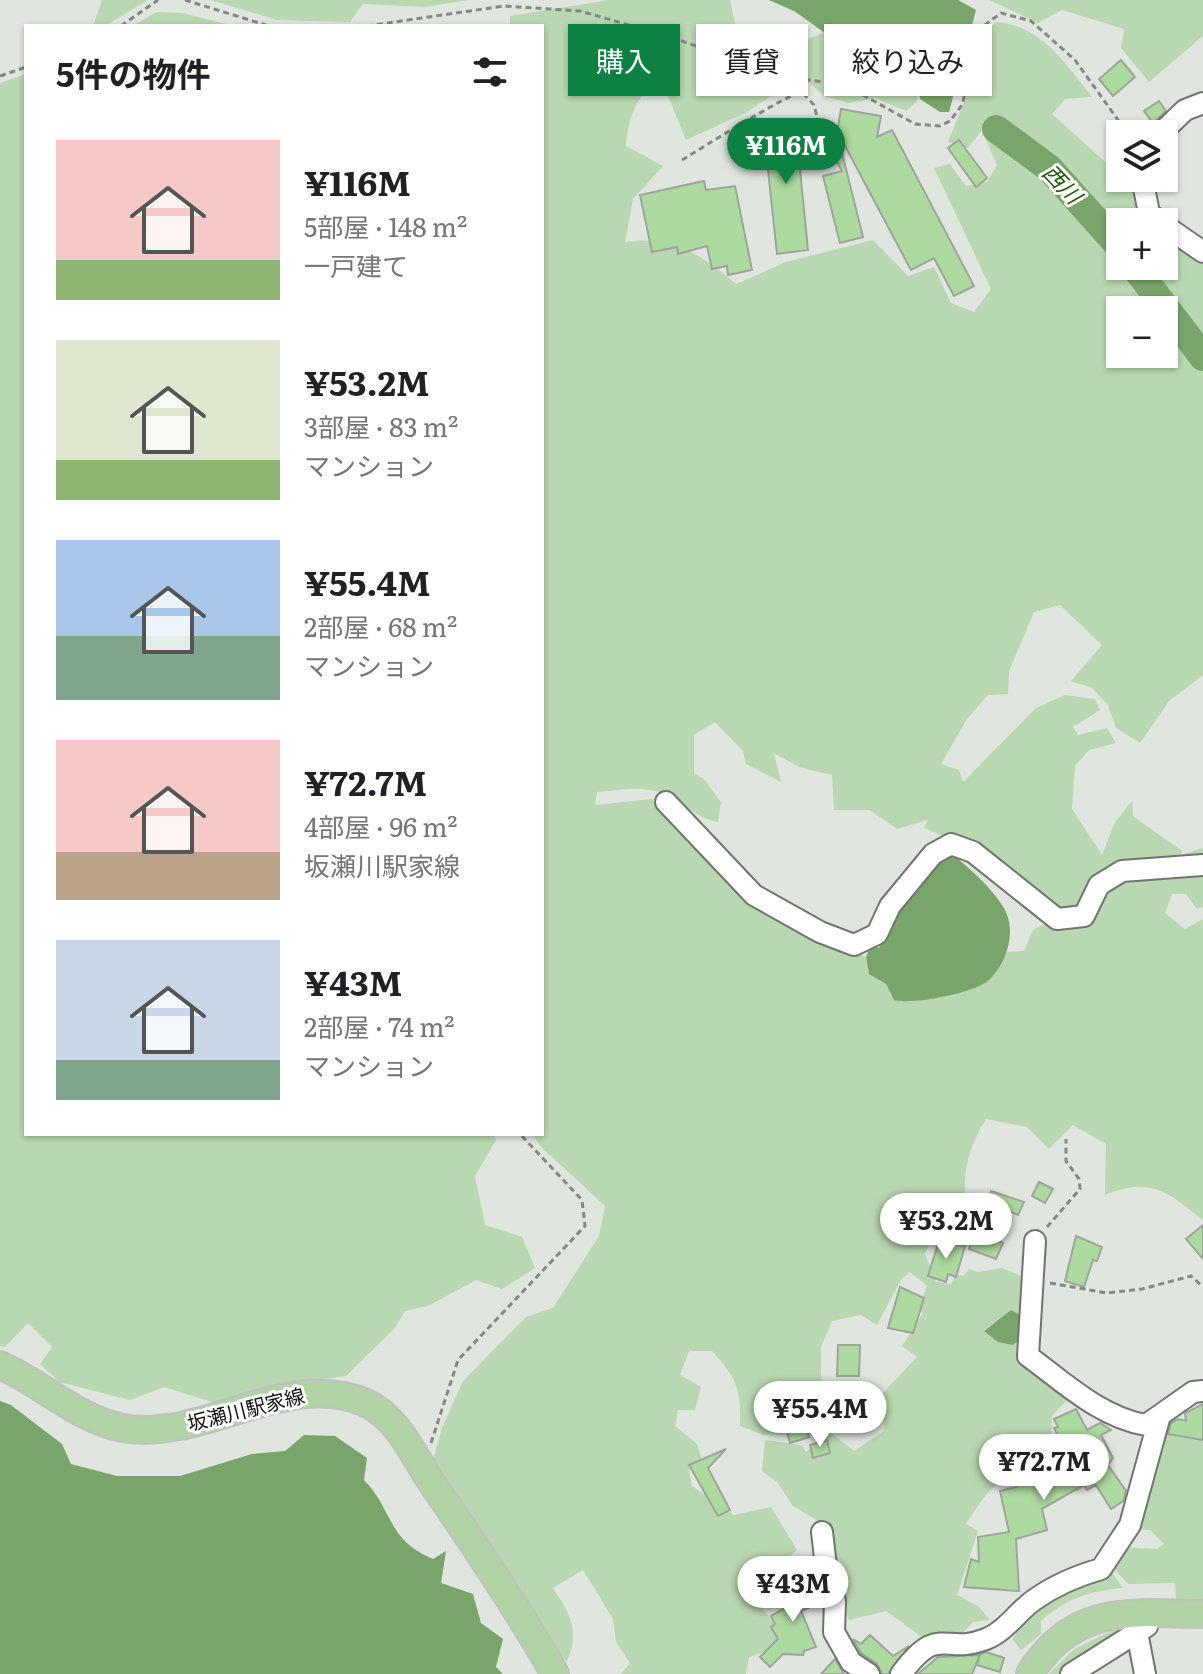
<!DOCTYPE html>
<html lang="ja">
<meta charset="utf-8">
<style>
:root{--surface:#fff;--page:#f6f6f6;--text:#202124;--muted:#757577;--accent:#0b8043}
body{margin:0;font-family:Literata,"Noto Sans JP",serif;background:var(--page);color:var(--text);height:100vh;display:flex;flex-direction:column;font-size:30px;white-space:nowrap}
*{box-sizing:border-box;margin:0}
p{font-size:26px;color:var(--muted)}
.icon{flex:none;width:44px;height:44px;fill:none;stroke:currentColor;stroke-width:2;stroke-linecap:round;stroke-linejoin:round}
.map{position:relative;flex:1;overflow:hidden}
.details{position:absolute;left:24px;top:24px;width:520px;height:1112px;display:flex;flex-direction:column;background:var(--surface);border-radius:0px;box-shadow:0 2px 6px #0004}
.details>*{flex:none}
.guide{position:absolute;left:568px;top:24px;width:514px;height:72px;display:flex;gap:16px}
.fabs{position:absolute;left:1106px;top:120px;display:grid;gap:16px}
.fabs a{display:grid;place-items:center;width:72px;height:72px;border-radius:0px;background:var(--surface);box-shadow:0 2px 6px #0004;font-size:40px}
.price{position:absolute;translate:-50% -68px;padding:0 18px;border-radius:28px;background:#fff;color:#222;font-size:26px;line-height:52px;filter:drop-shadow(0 2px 4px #0008)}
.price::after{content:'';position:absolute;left:50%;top:48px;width:24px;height:18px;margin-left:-12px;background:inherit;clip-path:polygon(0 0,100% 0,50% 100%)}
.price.active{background:var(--accent);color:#fff}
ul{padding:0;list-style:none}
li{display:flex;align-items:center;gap:24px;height:200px;padding:0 32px}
li span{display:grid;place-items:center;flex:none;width:224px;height:160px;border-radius:0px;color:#555}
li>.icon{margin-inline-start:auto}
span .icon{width:96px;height:96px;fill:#fffc;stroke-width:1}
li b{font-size:34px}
h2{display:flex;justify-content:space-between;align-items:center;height:96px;padding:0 32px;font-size:34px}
.pill{padding:0 28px;border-radius:0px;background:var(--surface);box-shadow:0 2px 6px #0004;font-size:28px;line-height:72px}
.pill.active{background:var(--accent);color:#fff}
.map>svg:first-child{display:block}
</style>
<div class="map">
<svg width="1203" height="1674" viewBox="0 0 1203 1674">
<rect width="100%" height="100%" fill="#e1e5df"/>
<path fill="#b9d7b0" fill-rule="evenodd" d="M 102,0 L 148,0 L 105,26 L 93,26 Z
M 211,0 L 468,0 L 425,7 L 363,4 L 350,22 L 277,20 Z
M 609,0 L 730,0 L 740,47 L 780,61 L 797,43 L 823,33 L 870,65 L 919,86 L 917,101 L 906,111 L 875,98 L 848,103 L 824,96 L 810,83 L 791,83 L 745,113 L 686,140 L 662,81 C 636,91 628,120 626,146 L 663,166 L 633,199 L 625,242 C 673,236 701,254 736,284 L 786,262 L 873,240 L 908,276 L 934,267 L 951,303 L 974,312 L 991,289 L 934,168 L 950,164 L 966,186 L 987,182 L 997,165 L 982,130 L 968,148 L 948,142 L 971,85 L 986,31 L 996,22 C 1041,25 1066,64 1092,97 L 1065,99 L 1052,114 L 1112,168 L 1120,164 L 1120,178 L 1133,178 L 1151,222 L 1120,222 L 1120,266 L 1164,266 L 1164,234 L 1203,259 L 1203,675 L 1169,701 L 1140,743 L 1116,728 L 1108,705 L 1092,688 L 1071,681 L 1102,645 L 1060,605 L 1034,612 L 1009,671 L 1008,694 L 988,695 L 967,719 L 941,764 L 959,770 L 963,782 L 1036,708 L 1065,695 L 1095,699 L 1100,710 L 1073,727 L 1078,735 L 1107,728 L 1116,743 L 1089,750 L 1075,766 L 1072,809 L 1102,855 L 1115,822 L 1132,801 L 1133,816 L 1182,851 L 1181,855 L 1203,848 L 1203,907 L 1197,909 L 1186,894 L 1172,894 L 1165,913 L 1185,929 L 1203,919 L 1203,1220 C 1168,1192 1150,1176 1105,1195 L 1106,1144 L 1073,1125 L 1049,1149 L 1027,1127 L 986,1119 C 972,1142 964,1163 965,1191 C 965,1210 973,1222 964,1239 L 932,1238 L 925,1254 L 936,1282 L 951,1284 L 955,1276 L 964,1275 L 969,1269 L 978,1272 L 1002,1268 L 1023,1277 L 1024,1345 L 1016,1357 L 1020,1363 L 1030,1361 L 1083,1400 L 1065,1402 L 1052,1416 L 1051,1444 L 1067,1452 L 1085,1486 L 1077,1492 L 1063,1475 C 1007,1464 995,1479 966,1524 L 978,1531 L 957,1595 L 978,1606 L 990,1620 L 973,1622 L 957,1639 L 931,1633 L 922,1637 L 886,1611 L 849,1620 L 831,1575 L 823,1524 L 793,1506 L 777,1482 L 762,1471 L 765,1440 L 802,1445 L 806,1452 L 830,1432 L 854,1451 L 884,1431 L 882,1394 L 917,1357 L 902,1346 L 923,1313 L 918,1310 L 927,1286 L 910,1272 L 901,1280 L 877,1325 L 861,1315 L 832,1321 L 821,1347 L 821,1387 L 783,1409 L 786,1434 L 763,1435 L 740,1426 C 741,1389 737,1378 712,1351 L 689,1351 L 680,1375 L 701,1387 L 695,1410 L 678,1410 L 675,1426 L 697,1444 L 702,1459 L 689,1470 L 692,1486 L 734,1515 L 771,1507 L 797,1550 L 766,1578 L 762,1608 L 782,1632 L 782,1646 L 749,1657 L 746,1674 L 621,1674 L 630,1663 L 616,1642 L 613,1619 L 583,1570 L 553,1588 C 570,1614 581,1633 566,1662 L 432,1464 L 442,1428 L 463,1381 L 526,1317 L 553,1308 L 599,1236 L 605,1206 L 539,1145 L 533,1134 L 542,1134 L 542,26 L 510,26 L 510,16 ZM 1120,310 L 1164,310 L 1164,354 L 1120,354 ZM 715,722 L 743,751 L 746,764 L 781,782 L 774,753 L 799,767 L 832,775 L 834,810 L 870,810 L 897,829 L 928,820 L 924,828 L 962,844 L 973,840 L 983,860 L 1055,910 L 1082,904 L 1033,930 L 1024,951 L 1007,952 L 988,981 L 894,1000 L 886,984 L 869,974 L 866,957 L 797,927 L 728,885 L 652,799 L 595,805 L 597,792 C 622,790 650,784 673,798 C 690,808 698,818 718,822 L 721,802 L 704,779 L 694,774 L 694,735 ZM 1011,1310 L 1009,1344 L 998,1342 L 984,1330 Z
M 990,0 L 1203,0 L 1203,36 L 1149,82 L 1121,48 L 1124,29 L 1062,10 L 1038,23 Z
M 157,12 L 182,13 L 234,26 L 132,26 Z
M 26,74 L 26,1134 L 493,1134 L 496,1140 L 475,1176 L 485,1225 L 522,1237 L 535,1268 L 502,1289 L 476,1280 L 428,1306 L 405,1311 L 395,1328 L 346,1376 L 300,1382 L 215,1403 L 164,1387 L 130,1400 L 59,1382 L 40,1364 L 52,1347 L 28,1323 L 5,1347 L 0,1346 L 0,83 Z
M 1165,1432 L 1203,1435 L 1203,1599 L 1176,1599 L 1175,1583 L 1128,1584 L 1107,1561 L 1117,1547 L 1157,1549 L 1164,1544 L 1150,1530 L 1137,1529 Z
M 1111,1571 L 1123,1588 C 1089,1591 1067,1598 1041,1621 L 1041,1634 L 1021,1650 L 1012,1639 C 1043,1598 1065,1589 1111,1571 Z
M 1126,1624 L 1130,1632 L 1065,1674 L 1049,1674 L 1074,1649 Z"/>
<path fill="#79a56b" d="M 769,0 L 958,0 L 976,10 L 949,112 L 940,112 L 920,99 L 918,86 L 870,65 L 794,11 Z
M 947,849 C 967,867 993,887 1006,912 C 1016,934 1006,964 989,980 C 975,993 912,1005 894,1000 L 886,984 L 869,974 L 866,957 L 871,945 L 879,948 L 902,899 Z
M 1011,1310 L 1022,1316 L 1022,1337 L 1013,1345 L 998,1342 L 984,1331 Z
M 0,1401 L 11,1405 L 62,1444 L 71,1464 L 117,1476 L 180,1476 L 252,1454 L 285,1451 L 304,1435 L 335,1436 L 367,1458 L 364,1480 C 395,1512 385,1538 433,1559 L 446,1551 L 441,1583 L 473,1594 L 481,1623 L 503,1639 L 496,1667 L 503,1674 L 0,1674 Z"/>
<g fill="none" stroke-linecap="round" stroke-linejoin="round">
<path stroke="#79a56b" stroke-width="28" d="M 996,129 L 1049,168 L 1120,247
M 1134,266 L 1203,357"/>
</g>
<path fill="#addb9f" stroke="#9fa39e" stroke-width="2" d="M 1121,60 L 1135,77 L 1113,96 L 1099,79 Z
M 1159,101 L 1166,111 L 1153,123 L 1144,111 Z
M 841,109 L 881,116 L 877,137 L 892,130 L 974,286 L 954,296 L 934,258 L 911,270 L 844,144 L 840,145 L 863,237 L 840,243 L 823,176 L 842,171 L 822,135 L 838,127 Z
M 795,120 L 808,250 L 777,254 L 763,123 Z
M 959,140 L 987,178 L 976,187 L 948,148 Z
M 704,181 L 706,190 L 735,186 L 752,270 L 728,275 L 727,266 L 712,269 L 707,246 L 678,254 L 677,247 L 652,252 L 640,195 Z
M 1039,1182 L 1053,1189 L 1045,1203 L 1032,1196 Z
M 991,1191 L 1024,1202 L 1018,1215 L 1007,1210 L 995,1240 L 1003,1243 L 996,1259 L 969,1249 L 980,1221 L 974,1219 L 982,1200 L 987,1202 Z
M 1203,1225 L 1203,1259 L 1186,1239 Z
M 1076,1236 L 1102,1247 L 1097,1261 L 1093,1260 L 1084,1287 L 1065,1281 Z
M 939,1241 L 965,1246 L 956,1277 L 948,1274 L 946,1282 L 928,1276 Z
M 900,1287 L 924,1298 L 913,1333 L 888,1328 Z
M 838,1345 L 860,1345 L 859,1376 L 837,1376 Z
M 1203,1404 L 1203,1440 L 1168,1434 L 1171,1423 L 1178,1419 L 1186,1421 L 1185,1413 Z
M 1076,1409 L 1087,1430 L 1100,1423 L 1111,1430 L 1101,1435 L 1113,1458 L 1108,1465 L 1126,1491 L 1123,1501 L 1111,1509 L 1096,1485 L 1087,1490 L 1084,1485 L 1042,1509 L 1047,1530 L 1016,1539 L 1019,1591 L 964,1587 L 971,1559 L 979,1562 L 978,1537 L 1009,1532 L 1000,1491 L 1016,1487 L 1014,1480 L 1030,1475 L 1045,1475 L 1048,1489 L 1077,1472 L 1054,1428 L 1058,1427 L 1054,1419 Z
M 802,1416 L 809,1437 L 790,1443 L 784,1422 Z
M 827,1440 L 830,1453 L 813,1458 L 810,1445 Z
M 726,1449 L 708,1468 L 730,1510 L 718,1516 L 689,1465 Z
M 815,1580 L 822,1602 L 801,1611 L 816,1647 L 804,1651 L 803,1655 L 783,1654 L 770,1667 L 760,1657 L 778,1639 L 771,1627 L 775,1624 L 771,1616 L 790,1605 L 784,1591 Z
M 870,1635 L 893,1656 L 909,1646 L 888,1674 L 882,1674 L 877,1664 L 861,1653 L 853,1639 L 861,1644 Z
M 986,1652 L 1004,1658 L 1000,1672 L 977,1665 L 980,1654 Z
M 980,1655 L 972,1674 L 918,1674 L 938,1657 Z
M 835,1659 L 844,1674 L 821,1674 Z"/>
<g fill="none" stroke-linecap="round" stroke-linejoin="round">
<g stroke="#717570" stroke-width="24">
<path id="minor" d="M 1160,134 L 1185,110 L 1203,103
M 1142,178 L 1149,213 L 1160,222
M 1164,225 L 1203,252
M 666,802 L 754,895 L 820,932 L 854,945 L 877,934 L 890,906 L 933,854 L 951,844 L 973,852 L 1057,919 L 1084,916 L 1099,885 L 1122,871 L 1203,865
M 1035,1241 L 1028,1356 C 1065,1383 1100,1417 1146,1425 L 1193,1392 L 1203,1391
M 822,1532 L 827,1575 L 835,1601 L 834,1632 L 851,1662 L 869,1674
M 1137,1632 L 1145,1674
M 901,1674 C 940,1622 943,1656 986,1639 C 1006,1631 1017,1612 1034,1600 C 1055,1585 1076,1576 1101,1569 L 1130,1525 L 1159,1419
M 1071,1674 L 1147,1626 L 1145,1614"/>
</g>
<g stroke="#c1c1c0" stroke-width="30">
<path id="major" d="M 0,1365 C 41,1383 79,1420 123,1428 C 204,1442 287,1368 366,1403 C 399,1418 414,1457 434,1486 C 476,1547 518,1609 555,1674
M 1030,1674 C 1035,1664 1042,1657 1049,1649 C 1092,1604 1146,1614 1203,1614"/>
</g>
<path stroke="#858883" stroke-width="3" stroke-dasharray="6 4" stroke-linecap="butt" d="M 185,0 L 269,26
M 121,26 L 158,0
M 367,26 L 504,6 L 580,11 L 674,38 L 771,74 L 829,83 L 863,95 L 915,124 L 940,126 L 950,121 L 962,105 L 982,27 L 1001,13 L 1031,21 L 1075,60 L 1128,134
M 0,76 L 26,67
M 682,160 C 700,149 791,92 802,92 L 814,105 L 830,166
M 1047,1227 L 1080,1189 L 1079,1179 L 1066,1161 L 1066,1139
M 1050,1283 L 1106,1293 L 1142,1289 L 1191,1276 L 1203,1287
M 431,1443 L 458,1360 L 585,1226 L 582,1200 L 520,1134"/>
<use href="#minor" stroke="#fff" stroke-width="20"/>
<use href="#major" stroke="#b1d3a6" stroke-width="26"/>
</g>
<g text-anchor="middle" stroke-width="6" stroke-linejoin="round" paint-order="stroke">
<g font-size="20" fill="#0f100e" stroke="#fff">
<text transform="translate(246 1410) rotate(-14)" y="7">坂瀬川駅家線</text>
</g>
<g font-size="22" font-style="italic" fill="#1d5500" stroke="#fff">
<text transform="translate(1062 184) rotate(46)" y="8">西川</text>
</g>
</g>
</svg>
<div class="fabs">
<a><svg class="icon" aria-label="layers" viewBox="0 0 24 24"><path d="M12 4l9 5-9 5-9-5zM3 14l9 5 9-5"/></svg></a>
<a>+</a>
<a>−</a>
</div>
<b class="price active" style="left:786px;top:186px">¥116M</b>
<b class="price" style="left:946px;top:1261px">¥53.2M</b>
<b class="price" style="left:820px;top:1449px">¥55.4M</b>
<b class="price" style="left:1044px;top:1502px">¥72.7M</b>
<b class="price" style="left:793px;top:1624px">¥43M</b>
<div class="guide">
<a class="pill active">購入</a>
<a class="pill">賃貸</a>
<a class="pill">絞り込み</a>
</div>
<section class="details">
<h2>5件の物件<svg class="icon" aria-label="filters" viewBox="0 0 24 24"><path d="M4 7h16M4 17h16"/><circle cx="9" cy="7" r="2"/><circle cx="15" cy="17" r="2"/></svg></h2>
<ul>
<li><span style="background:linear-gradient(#f6c9c9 75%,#8fb573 0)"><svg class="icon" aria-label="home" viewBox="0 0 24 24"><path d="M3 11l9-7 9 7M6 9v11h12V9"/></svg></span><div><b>¥116M</b><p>5部屋 · 148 m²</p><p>一戸建て</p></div></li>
<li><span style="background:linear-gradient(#dfe7d0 75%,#8fb573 0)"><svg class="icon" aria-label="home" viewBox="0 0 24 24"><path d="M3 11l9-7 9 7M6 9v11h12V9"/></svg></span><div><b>¥53.2M</b><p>3部屋 · 83 m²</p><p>マンション</p></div></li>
<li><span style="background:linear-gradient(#a9c7e8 60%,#7fa58c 0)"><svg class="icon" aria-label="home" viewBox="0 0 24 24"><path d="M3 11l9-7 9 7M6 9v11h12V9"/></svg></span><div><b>¥55.4M</b><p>2部屋 · 68 m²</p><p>マンション</p></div></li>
<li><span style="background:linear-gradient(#f6c9c9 70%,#b9a48a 0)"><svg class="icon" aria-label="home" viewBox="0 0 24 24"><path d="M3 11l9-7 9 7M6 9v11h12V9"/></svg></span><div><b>¥72.7M</b><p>4部屋 · 96 m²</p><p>坂瀬川駅家線</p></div></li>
<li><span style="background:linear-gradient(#c9d6e8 75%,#7fa58c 0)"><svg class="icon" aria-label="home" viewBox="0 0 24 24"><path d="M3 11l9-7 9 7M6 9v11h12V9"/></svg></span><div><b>¥43M</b><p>2部屋 · 74 m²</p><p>マンション</p></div></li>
</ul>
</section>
</div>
